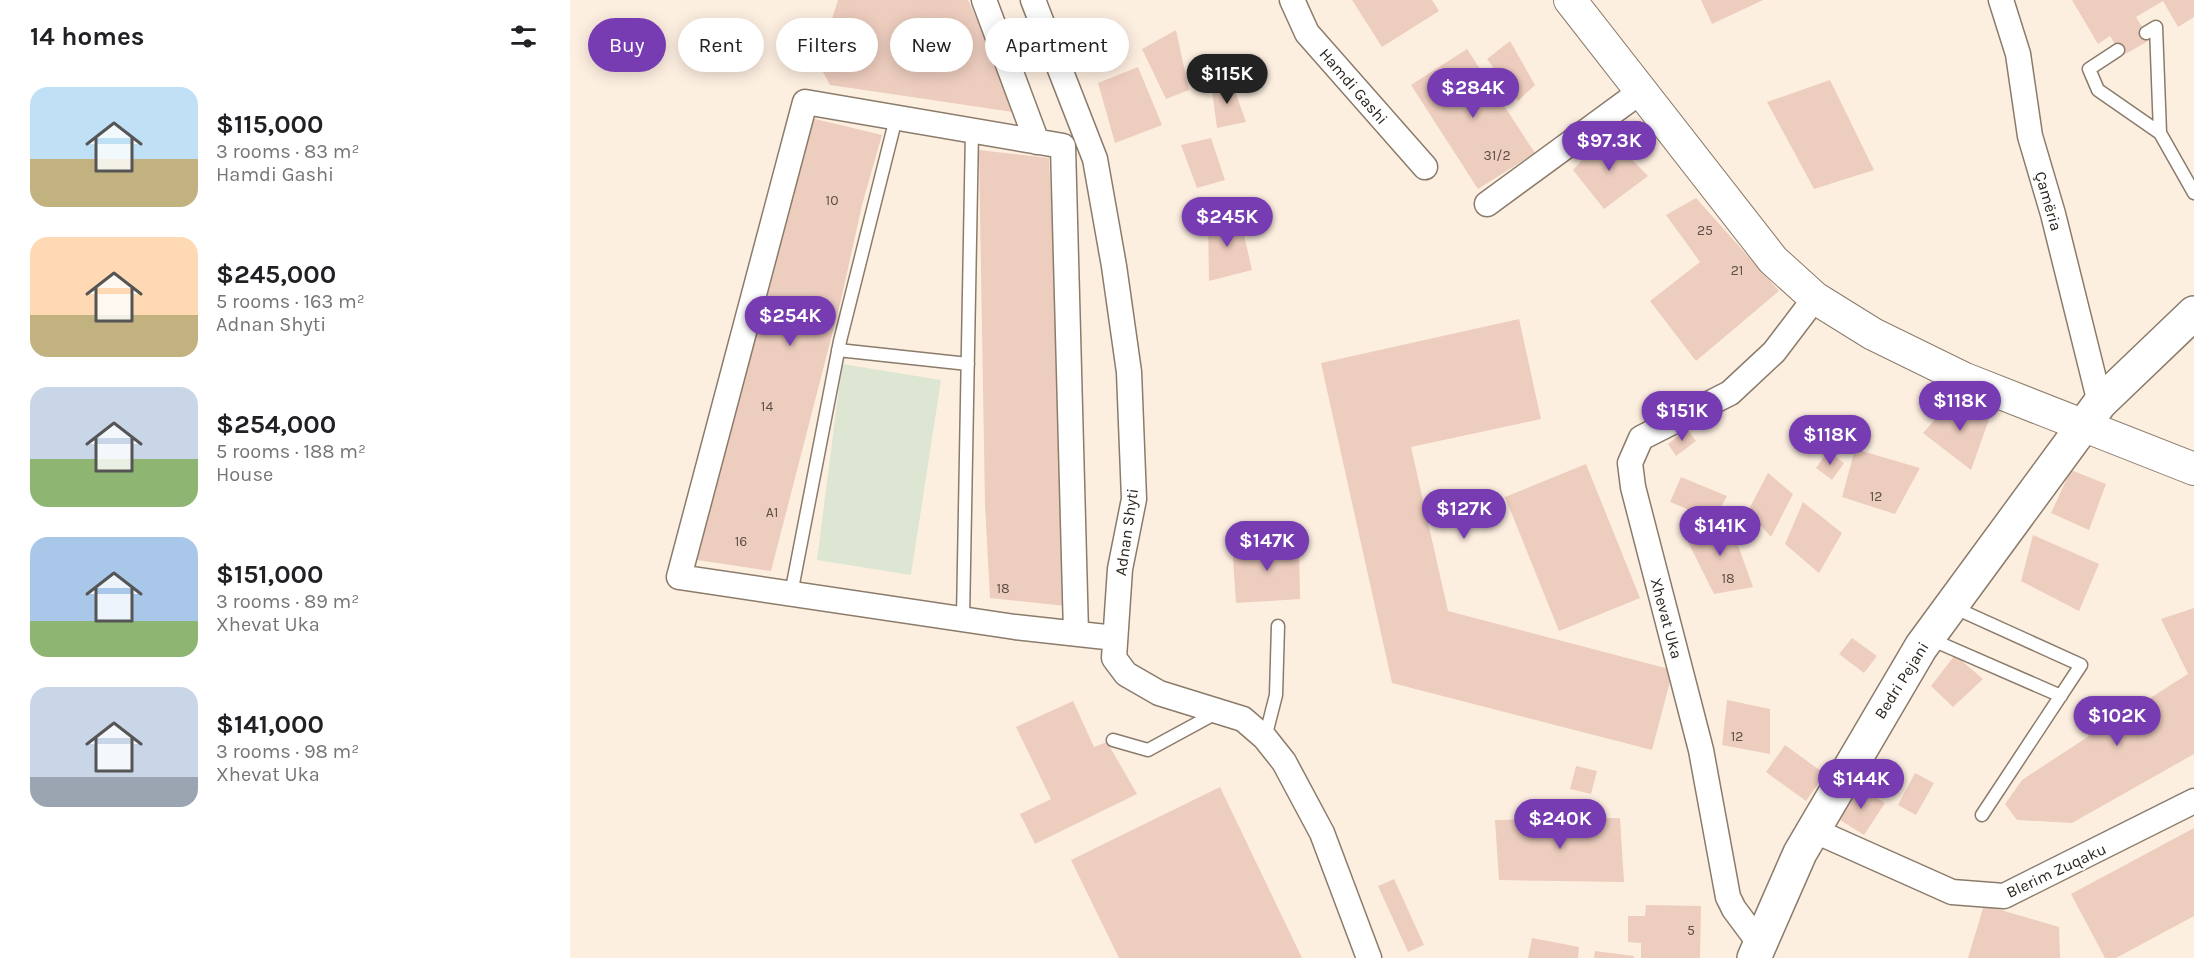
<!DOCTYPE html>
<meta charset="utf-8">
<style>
:root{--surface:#fff;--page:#f2f2f2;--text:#202124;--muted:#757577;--accent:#773cb2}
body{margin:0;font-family:Karla,sans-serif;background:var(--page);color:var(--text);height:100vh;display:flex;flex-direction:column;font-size:22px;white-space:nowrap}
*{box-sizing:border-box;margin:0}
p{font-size:20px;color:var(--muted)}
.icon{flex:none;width:33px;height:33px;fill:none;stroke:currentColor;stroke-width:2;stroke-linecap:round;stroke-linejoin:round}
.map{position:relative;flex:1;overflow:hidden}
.panel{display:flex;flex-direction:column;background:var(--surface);width:570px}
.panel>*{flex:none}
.hud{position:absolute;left:18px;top:18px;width:570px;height:54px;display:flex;gap:12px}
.price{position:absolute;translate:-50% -51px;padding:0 14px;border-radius:21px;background:var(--accent);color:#fff;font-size:20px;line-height:39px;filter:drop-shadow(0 2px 3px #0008)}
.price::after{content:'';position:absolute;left:50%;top:36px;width:18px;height:14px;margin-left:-9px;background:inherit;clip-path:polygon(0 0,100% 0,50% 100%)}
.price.active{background:#222;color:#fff}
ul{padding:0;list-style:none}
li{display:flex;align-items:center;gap:18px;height:150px;padding:0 30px}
li span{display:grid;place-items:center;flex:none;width:168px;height:120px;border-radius:18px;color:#555}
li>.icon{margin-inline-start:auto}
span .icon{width:72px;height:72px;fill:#fffc;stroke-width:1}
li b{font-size:26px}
h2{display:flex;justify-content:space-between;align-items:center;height:72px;padding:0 30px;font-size:26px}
.pill{padding:0 21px;border-radius:27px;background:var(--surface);box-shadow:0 3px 15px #0003;font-size:21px;line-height:54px}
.pill.active{background:var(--accent);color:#fff}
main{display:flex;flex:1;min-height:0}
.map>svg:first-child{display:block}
</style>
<main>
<section class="panel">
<h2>14 homes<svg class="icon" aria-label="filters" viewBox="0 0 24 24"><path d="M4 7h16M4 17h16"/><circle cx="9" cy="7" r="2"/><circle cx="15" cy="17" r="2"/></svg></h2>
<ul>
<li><span style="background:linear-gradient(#bfe0f5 60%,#c2b280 0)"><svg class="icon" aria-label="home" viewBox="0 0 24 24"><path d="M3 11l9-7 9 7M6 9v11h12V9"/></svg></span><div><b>$115,000</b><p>3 rooms · 83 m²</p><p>Hamdi Gashi</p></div></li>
<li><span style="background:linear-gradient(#ffd9b3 65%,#c2b280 0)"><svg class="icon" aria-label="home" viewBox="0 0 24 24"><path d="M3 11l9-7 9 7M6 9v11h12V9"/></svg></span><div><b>$245,000</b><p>5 rooms · 163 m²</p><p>Adnan Shyti</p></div></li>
<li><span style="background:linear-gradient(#c9d6e8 60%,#8fb573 0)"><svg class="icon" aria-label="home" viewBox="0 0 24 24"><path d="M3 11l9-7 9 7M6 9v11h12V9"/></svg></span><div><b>$254,000</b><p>5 rooms · 188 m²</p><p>House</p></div></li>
<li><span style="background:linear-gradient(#a9c7e8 70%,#8fb573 0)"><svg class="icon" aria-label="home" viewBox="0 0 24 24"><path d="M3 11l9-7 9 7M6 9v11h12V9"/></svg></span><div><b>$151,000</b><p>3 rooms · 89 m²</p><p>Xhevat Uka</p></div></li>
<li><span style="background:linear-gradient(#c9d6e8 75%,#9aa5b1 0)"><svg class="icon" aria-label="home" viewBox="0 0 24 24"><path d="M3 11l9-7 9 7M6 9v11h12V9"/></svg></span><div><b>$141,000</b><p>3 rooms · 98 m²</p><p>Xhevat Uka</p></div></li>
</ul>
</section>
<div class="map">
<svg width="1624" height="958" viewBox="0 0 1624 958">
<rect width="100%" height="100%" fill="#fdefe0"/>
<path fill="#dde6d2" d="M 272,364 L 371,380 L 341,575 L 247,560 Z"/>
<path fill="#edcdbe" d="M 268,0 L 398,0 L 450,113 L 260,85 L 248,63 Z
M 782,0 L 862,0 L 869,11 L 812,47 Z
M 1131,0 L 1193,0 L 1142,24 Z
M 1502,0 L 1624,0 L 1624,17 L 1608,27 L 1593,1 L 1566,17 L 1580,40 L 1552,56 L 1540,36 L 1528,44 Z
M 606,30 L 619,90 L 596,99 L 572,49 Z
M 940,41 L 965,85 L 948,101 L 917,59 Z
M 897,49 L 965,153 L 908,189 L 841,85 Z
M 568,67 L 592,125 L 545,143 L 528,83 Z
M 660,77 L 676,122 L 647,128 L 642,91 Z
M 1260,80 L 1304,170 L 1244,189 L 1197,102 Z
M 241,118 L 312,135 L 292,205 L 271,300 L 201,571 L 127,560 Z
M 1036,133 L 1078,176 L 1034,209 L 1003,170 Z
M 641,138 L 655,180 L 627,188 L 611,145 Z
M 409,150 L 479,158 L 493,442 L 496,606 L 420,598 L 415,505 Z
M 1126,198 L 1209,291 L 1126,361 L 1080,301 L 1130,262 L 1096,215 Z
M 670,217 L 682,270 L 639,281 L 638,219 Z
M 949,319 L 971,419 L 841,447 L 878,611 L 1103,670 L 1082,750 L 822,683 L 751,363 Z
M 1377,406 L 1422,411 L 1401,470 L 1353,433 Z
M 1117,429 L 1126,441 L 1106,456 L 1098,444 Z
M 1285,449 L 1350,468 L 1325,514 L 1272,497 Z
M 1258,451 L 1274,463 L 1262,480 L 1246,468 Z
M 1016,464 L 1070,598 L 989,631 L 935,497 Z
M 1501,470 L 1536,484 L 1519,530 L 1481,513 Z
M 1198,473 L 1223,494 L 1201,537 L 1178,511 Z
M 1111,477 L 1157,496 L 1144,520 L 1100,502 Z
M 1233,502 L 1272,533 L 1249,573 L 1215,544 Z
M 1144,520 L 1160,523 L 1183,587 L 1144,594 L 1115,536 Z
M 1463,535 L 1529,564 L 1509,611 L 1451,581 Z
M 729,540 L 730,599 L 666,603 L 662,545 Z
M 1624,608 L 1624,754 L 1502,823 L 1447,820 L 1435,804 L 1452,780 L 1519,736 L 1503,717 L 1531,699 L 1547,719 L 1618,674 L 1591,619 Z
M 1282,638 L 1307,656 L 1294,673 L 1269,654 Z
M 1385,655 L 1413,679 L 1383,707 L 1361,686 Z
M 1157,700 L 1200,709 L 1200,754 L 1152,745 Z
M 503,701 L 524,747 L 537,742 L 567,794 L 465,844 L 450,814 L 481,799 L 446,727 Z
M 1215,745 L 1255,774 L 1236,801 L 1196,772 Z
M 1006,766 L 1027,771 L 1021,794 L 1000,789 Z
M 1345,773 L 1364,783 L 1346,815 L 1328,805 Z
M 1288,786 L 1315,803 L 1294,835 L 1267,818 Z
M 650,787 L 732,958 L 549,958 L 501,860 Z
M 1050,818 L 1054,882 L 929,880 L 925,820 Z
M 1624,828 L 1624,916 L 1546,958 L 1535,958 L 1501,894 Z
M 824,879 L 854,945 L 838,952 L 808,886 Z
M 1076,905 L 1131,906 L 1130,958 L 1071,958 L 1071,943 L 1058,942 L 1058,916 L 1075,916 Z
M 1414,905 L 1489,927 L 1490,958 L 1398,958 Z
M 962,938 L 1009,947 L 1008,958 L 958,958 Z
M 1025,951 L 1064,956 L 1064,958 L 1024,958 Z"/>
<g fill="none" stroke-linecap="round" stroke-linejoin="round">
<g stroke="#8b7b6a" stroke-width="15">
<path id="service" d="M 1576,33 L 1586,27 L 1590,133 L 1624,193
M 1548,50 L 1519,69 L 1528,90 L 1590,133
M 268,350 L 398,364
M 221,594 L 270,341 L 326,118
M 1383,607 L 1511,665 L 1412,815
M 393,618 L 402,131
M 1358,638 L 1491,696
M 695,738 L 706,695 L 708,626
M 543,740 L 578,750 L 648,712"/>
</g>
<g stroke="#8b7b6a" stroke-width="27">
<path id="minor" d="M 414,0 L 467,142
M 463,0 L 525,159 L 544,266 L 559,372 L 564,499 L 550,569 L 544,658 L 556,674 L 589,693 L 673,719 L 695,738 L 714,762 L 752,833 L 799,958
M 722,0 L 737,33 L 855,167
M 1431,0 L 1448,54 L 1460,136 L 1483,214 L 1530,403
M 917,204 L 1070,92
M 506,633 L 493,146 L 235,102 L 109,577 L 445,627 L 545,638
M 1243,830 L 1382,892 L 1434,896 L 1624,801
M 1190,944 L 1164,909 L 1158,897 L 1131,750 L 1063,487 L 1060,463 L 1071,438 L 1160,393 L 1204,352 L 1245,298"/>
</g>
<g stroke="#8b7b6a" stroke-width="34">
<path id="tertiary" d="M 1000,0 L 1203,260 L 1245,298 L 1303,334 L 1395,379 L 1624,469"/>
</g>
<g stroke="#8b7b6a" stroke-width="36">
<path id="secondary" d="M 1184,958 L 1230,853 L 1351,647 L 1530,403 L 1624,313"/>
</g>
<use href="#service" stroke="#fff" stroke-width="12"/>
<use href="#minor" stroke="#fff" stroke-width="24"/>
<use href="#tertiary" stroke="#fff" stroke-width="32"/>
<use href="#secondary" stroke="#fff" stroke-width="33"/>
</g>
<g text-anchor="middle" stroke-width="4.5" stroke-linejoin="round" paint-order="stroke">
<g font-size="14" fill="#5c4f46">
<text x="927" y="160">31/2</text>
<text x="262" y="205">10</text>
<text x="1135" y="235">25</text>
<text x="1167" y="275">21</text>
<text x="197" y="411">14</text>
<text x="1306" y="501">12</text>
<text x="202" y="517">A1</text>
<text x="171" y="546">16</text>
<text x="1158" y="583">18</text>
<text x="433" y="593">18</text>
<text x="1167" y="741">12</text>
<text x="1121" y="935">5</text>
</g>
<g font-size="16" fill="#2b251e" stroke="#fff">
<text transform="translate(784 86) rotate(49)" y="6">Hamdi Gashi</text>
<text transform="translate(1479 201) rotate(74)" y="6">Çamëria</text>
<text transform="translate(556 532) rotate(-82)" y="6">Adnan Shyti</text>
<text transform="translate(1097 618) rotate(75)" y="6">Xhevat Uka</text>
<text transform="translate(1331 680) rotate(-58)" y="6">Bedri Pejani</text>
<text transform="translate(1486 870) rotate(-25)" y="6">Blerim Zuqaku</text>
</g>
</g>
</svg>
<b class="price active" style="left:657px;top:105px">$115K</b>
<b class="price" style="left:903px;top:119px">$284K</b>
<b class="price" style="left:1039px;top:172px">$97.3K</b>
<b class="price" style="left:657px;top:248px">$245K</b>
<b class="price" style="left:220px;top:347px">$254K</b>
<b class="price" style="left:1390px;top:432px">$118K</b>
<b class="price" style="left:1112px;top:442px">$151K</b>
<b class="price" style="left:1260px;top:466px">$118K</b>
<b class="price" style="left:894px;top:540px">$127K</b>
<b class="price" style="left:1150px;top:557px">$141K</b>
<b class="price" style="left:697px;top:572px">$147K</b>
<b class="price" style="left:1547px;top:747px">$102K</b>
<b class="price" style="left:1291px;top:810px">$144K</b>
<b class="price" style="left:990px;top:850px">$240K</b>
<div class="hud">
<a class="pill active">Buy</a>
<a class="pill">Rent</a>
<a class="pill">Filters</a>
<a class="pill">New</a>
<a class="pill">Apartment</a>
</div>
</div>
</main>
